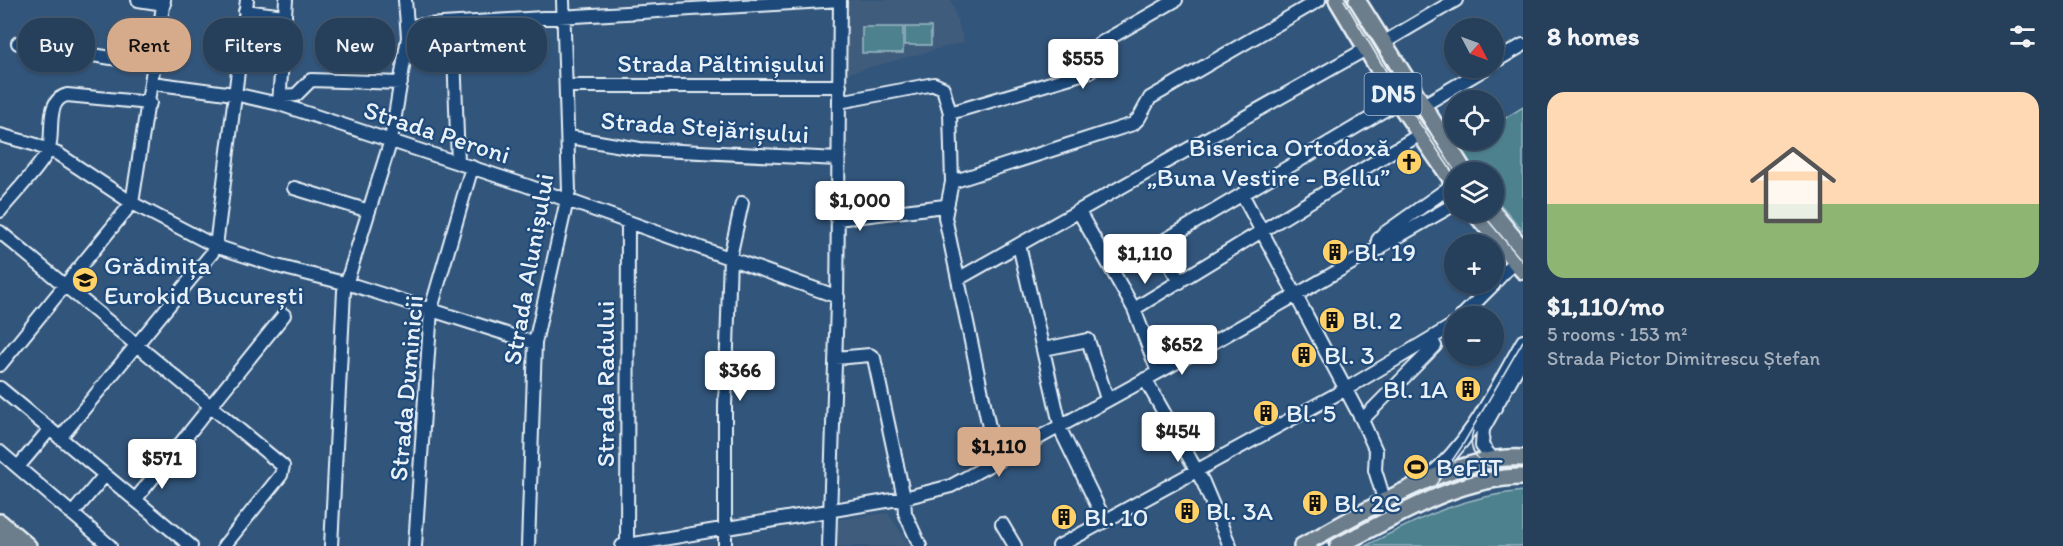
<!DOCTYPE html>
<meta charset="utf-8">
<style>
:root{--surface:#26405c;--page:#2e4762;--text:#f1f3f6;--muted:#a4afbb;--line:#425972;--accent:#d6ab8b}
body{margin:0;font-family:Itim,sans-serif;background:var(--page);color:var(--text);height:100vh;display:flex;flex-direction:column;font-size:22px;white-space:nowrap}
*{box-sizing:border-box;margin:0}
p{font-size:20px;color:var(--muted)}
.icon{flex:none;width:33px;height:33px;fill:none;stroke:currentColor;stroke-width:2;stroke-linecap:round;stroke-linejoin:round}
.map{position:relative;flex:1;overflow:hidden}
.drawer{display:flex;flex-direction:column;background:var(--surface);width:540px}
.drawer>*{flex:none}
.top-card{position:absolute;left:18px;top:18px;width:570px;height:54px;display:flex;gap:12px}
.needle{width:39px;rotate:131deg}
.buttons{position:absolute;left:1444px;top:18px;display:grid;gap:12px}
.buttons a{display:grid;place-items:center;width:60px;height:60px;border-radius:50%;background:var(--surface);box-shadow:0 2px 4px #0004,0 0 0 2px var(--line);font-size:30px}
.price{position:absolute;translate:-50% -51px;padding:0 14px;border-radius:6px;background:#fff;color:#222;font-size:20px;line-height:39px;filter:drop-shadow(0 2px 3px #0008)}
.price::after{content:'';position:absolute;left:50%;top:36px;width:18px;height:14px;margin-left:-9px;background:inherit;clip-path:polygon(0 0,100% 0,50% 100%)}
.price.on{background:var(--accent);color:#111}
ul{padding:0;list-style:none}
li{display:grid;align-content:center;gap:12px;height:318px;padding:0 24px}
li+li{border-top:2px solid var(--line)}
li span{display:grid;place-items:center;height:186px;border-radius:18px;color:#555}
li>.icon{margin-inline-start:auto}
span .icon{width:108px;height:108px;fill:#fffc;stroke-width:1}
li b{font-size:26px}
h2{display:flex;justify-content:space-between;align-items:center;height:72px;padding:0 24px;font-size:26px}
.tag{padding:0 21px;border-radius:24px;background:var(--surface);box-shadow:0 2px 4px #0004,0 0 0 2px var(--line);font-size:21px;line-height:54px}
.tag.on{background:var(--accent);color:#111}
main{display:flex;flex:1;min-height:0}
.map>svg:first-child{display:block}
</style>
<main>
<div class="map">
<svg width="1523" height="546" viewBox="0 0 1523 546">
<rect width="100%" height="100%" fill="#32557b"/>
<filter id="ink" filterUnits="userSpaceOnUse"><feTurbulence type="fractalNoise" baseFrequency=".0167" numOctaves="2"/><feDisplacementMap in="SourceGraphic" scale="12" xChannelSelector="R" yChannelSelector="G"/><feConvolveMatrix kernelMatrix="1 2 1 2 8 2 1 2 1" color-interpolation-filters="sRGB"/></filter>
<g filter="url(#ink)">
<path fill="#3f5c7c" d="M 845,0 L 951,0 L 964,42 L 845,74 Z
M 888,513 L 910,546 L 834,546 L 834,520 Z"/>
<path fill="#4d818e" stroke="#9ab9c3" stroke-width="1.5" d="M 862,27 L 903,27 L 903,53 L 862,53 Z
M 905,27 L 931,27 L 931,45 L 905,45 Z
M 1523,107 L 1523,231 L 1494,197 L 1494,172 L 1475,172 L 1456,148 L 1470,140 L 1494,140 L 1494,125 Z
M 1523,491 L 1523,546 L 1365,546 C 1421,518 1460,497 1523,491 Z"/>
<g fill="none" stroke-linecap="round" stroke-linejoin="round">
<g stroke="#e8f1f8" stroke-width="16">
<path id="minor" d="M 138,0 L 164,4
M 245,11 L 285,16
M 453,24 L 458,163
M 409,26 L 840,0
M 18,43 L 155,65
M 1383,43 L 1456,0
M 1494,62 L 1523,45
M 152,83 L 234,94 L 279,104 L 525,185 L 838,297
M 567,86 L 840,86
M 280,96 L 296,95 L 311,80 L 401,83
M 839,102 L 934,84 L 943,88 L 950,113 L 952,182 L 945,217 L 990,432 L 999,461
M 279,104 L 286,0
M 1422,106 L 1486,68
M 950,113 L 1091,71 C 1099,62 1093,53 1099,44 L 1176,0
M 0,135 L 33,144 L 58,154 L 132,203 L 215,246 L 277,266 L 356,286 L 535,343
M 569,137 L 640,149 L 838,159
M 952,182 L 1133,124 L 1139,118 L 1150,98 L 1319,0
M 294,188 L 369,211
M 1242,194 L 1362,420 L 1376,451 L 1375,470 L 1383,496 L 1388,501
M 0,211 C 10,198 46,161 49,148 C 54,132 45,100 67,95 L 150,103
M 1079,212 L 1134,309 L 1158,372
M 837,219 L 945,206
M 0,232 L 283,466 L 281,475 L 224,546
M 1019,245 L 1062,433 L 1105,521
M 1380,249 L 1378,240 L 1382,235 L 1454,184
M 958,279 L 1366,49
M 1180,282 L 1160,248 L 1160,243 L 1398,102
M 1494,283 L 1514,262
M 1134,309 L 1419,135
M 1462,316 L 1494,284
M 1044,349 L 1088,340 L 1107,399
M 836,358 L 870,355 L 874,358 L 904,498 L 905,513 L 920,546
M 0,365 L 132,203 L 164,0
M 1145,379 L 1203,482 L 1230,546
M 0,388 L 191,546
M 1362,420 L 1435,346 L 1431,339
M 60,438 L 212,253 L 217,238 L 247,0
M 0,452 L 110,546
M 1493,459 L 1482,446 L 1483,429 L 1523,358
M 18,467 L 50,429
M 1428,477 C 1471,442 1496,388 1523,341
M 135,500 L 284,315
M 72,514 L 105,475
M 1002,524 L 1015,546
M 331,546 L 344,291 L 391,140 L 408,37 L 405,0
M 415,546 L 431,309 L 472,167
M 528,546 L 535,343 L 569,191 L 563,0
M 622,546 L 904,498 L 951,486 L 1219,339 L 1455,204
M 627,546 L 628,222
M 725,546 L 725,406 L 730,257 L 742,203
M 829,546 L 837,304 L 840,0
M 1059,546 L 1346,389 L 1455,324"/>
</g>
<g stroke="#e8f1f8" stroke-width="20">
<path id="major" d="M 1337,0 L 1398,102 L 1455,185
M 1357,0 L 1465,172
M 1474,212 L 1523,271
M 1493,212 L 1523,249
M 0,522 L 28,546
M 0,539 L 8,546
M 1302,546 C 1363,514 1454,453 1523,458
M 1338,546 C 1396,517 1457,477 1523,477"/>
</g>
<use href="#minor" stroke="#1f4a7a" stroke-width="12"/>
<use href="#major" stroke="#6c7d8b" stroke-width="15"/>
<path stroke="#e8f1f8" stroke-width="1.5" d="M 1344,0 L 1396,88 L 1455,176
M 1481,212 L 1523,262
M 1473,431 C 1467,450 1478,464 1496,468
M 1435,486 L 1462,446 L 1523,341
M 1317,546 C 1376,514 1455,465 1523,467"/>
</g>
</g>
<defs>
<g id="church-disc" transform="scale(1.35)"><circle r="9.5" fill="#ffd166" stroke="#1f4a7a"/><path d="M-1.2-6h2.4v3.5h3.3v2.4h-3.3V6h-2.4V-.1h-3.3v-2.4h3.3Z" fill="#111"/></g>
<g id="building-disc" transform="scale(1.35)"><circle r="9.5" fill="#ffd166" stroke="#1f4a7a"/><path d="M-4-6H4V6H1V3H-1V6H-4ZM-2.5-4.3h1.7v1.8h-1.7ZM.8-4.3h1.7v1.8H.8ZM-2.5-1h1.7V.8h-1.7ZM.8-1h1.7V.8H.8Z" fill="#111"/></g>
<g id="school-disc" transform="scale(1.35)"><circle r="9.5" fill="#ffd166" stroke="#1f4a7a"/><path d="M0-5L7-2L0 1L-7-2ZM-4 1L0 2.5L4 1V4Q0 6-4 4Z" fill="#111"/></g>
<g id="stadium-disc" transform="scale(1.35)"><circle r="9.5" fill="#ffd166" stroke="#1f4a7a"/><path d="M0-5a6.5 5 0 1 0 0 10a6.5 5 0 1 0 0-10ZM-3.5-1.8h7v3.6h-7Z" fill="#111"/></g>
</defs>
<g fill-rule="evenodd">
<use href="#church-disc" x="1409" y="162"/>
<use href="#building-disc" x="1335" y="252"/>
<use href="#school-disc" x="85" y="280"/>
<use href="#building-disc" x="1332" y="320"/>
<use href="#building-disc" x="1304" y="355"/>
<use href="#building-disc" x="1468" y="389"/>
<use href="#building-disc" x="1266" y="413"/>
<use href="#stadium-disc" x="1416" y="467"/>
<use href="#building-disc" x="1315" y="503"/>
<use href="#building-disc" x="1187" y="511"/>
<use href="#building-disc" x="1064" y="517"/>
</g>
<g text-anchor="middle" stroke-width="4.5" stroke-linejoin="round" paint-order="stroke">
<rect fill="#1f4a7a" stroke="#acbfd2" stroke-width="1.5" x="1364.5" y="73" width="57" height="42" rx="4.5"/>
<g font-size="24" font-weight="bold" fill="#e8f1f8">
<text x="1393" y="102">DN5</text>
</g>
<g font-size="26" fill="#e8f1f8" stroke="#1f4a7a">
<text x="721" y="72">Strada Păltinișului</text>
<text transform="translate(705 127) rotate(4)" y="9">Strada Stejărișului</text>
<text transform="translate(437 132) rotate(18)" y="9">Strada Peroni</text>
<text transform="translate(528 269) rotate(-80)" y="9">Strada Alunișului</text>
<text transform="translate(605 384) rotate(-90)" y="9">Strada Radului</text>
<text transform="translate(406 388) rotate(-85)" y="9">Strada Duminicii</text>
</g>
<g font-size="26" fill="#e8f1f8" stroke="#1f4a7a" text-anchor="start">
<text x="1390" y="156" text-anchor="end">Biserica Ortodoxă<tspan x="1390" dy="30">„Buna Vestire - Bellu”</tspan></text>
<text x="1354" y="261">Bl. 19</text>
<text x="104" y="274">Grădinița<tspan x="104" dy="30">Eurokid București</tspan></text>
<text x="1352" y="329">Bl. 2</text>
<text x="1324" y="364">Bl. 3</text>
<text x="1448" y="398" text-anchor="end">Bl. 1A</text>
<text x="1286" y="422">Bl. 5</text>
<text x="1436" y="476">BeFIT</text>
<text x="1334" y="512">Bl. 2C</text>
<text x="1206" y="520">Bl. 3A</text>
<text x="1084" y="526">Bl. 10</text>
</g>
</g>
</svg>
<div class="buttons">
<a><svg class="needle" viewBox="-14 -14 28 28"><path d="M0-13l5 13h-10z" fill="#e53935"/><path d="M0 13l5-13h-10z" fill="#a4afbb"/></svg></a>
<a><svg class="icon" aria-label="locate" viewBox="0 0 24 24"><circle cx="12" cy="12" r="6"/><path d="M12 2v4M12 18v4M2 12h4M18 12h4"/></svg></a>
<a><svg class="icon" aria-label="layers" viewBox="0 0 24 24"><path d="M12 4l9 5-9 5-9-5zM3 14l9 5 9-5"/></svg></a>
<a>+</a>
<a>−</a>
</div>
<b class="price" style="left:1083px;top:90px">$555</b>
<b class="price" style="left:860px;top:232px">$1,000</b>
<b class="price" style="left:1145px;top:285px">$1,110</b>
<b class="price" style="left:1182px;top:376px">$652</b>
<b class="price" style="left:740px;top:402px">$366</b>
<b class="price" style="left:1178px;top:463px">$454</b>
<b class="price on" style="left:999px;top:478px">$1,110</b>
<b class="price" style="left:162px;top:490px">$571</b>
<div class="top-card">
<a class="tag">Buy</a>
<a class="tag on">Rent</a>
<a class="tag">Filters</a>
<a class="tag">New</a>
<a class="tag">Apartment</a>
</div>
</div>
<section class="drawer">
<h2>8 homes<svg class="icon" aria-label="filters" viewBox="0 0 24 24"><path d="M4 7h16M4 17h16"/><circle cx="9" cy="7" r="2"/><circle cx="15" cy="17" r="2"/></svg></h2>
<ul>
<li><span style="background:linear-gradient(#ffd9b3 60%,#8fb573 0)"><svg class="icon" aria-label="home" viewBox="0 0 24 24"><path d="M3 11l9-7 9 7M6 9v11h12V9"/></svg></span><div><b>$1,110/mo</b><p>5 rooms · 153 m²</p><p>Strada Pictor Dimitrescu Ștefan</p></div></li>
</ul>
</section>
</main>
